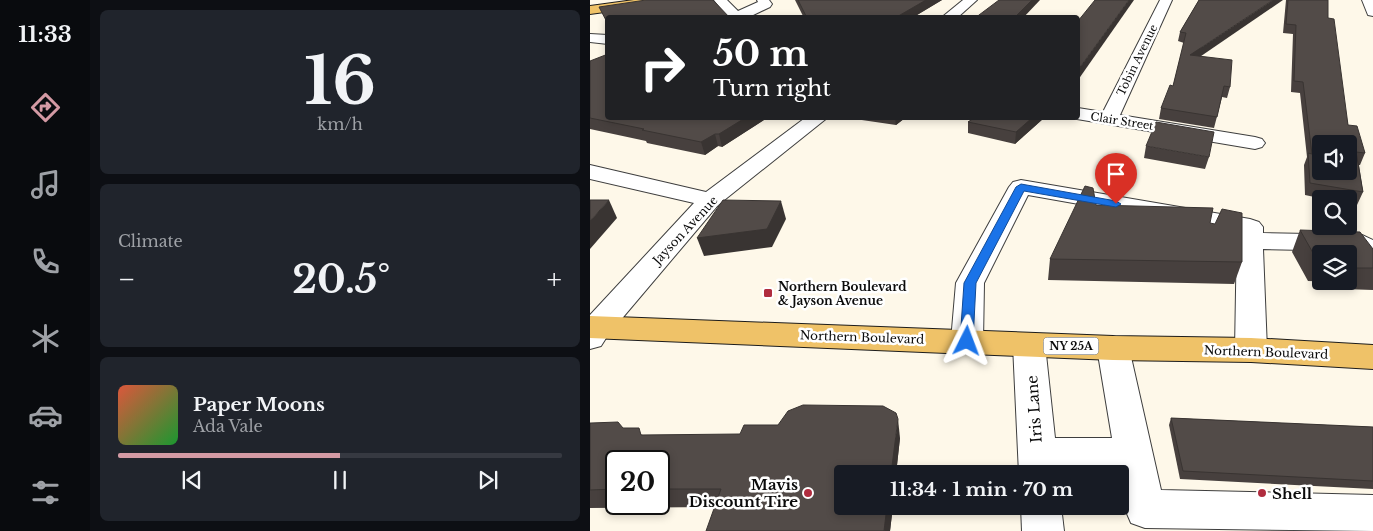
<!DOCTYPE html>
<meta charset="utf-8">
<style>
:root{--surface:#171b24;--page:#20242c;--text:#f1f3f6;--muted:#9ea1a6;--line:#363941;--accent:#d49aa4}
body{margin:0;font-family:"Libre Baskerville",serif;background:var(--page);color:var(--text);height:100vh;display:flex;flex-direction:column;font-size:19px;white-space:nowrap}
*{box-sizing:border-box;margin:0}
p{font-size:16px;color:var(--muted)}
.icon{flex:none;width:28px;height:28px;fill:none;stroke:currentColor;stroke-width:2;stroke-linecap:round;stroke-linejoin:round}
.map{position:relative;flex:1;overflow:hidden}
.sheet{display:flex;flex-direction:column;gap:10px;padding:10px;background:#0d0f14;width:500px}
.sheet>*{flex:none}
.guide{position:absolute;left:15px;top:15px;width:475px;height:105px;border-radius:5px;box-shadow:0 2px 8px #0003;background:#202124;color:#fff;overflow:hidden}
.buttons{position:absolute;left:722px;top:135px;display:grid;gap:10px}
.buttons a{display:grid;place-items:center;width:45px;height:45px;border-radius:5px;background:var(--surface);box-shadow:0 2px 8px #0003;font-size:25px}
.speed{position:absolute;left:15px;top:450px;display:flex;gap:10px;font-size:25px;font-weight:700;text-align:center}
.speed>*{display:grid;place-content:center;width:65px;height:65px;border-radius:50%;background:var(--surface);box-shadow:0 2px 8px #0003;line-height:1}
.speed .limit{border:2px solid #111;border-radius:8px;background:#fff;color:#111}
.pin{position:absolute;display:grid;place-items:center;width:42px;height:42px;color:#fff;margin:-51px -21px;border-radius:50% 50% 50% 0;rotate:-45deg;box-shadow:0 0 5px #0007}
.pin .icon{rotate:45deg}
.me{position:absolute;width:55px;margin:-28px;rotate:3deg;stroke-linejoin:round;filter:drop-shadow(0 0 4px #0008)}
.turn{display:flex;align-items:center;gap:18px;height:105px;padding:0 25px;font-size:22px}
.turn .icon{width:65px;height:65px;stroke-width:2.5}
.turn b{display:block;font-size:35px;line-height:42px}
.big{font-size:38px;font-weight:800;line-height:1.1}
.sheet .card{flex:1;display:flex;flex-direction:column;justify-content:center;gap:8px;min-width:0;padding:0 18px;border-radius:8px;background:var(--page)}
.sheet .dial{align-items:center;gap:0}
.dial b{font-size:65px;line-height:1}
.song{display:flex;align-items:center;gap:15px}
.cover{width:60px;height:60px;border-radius:8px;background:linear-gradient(135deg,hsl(10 70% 55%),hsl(130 70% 35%))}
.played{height:5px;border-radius:2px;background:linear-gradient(90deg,var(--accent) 50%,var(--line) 50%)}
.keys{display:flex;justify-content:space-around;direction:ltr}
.heat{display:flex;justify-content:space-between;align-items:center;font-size:28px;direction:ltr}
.trip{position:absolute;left:244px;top:465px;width:295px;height:50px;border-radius:5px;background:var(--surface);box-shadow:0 2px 8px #0003;font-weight:800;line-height:50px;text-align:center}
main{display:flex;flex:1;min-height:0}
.tabs{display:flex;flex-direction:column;width:90px;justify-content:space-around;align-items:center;background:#090b0e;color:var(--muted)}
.tabs .icon{width:35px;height:35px}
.tabs .active{color:var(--accent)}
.tabs b{font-size:22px;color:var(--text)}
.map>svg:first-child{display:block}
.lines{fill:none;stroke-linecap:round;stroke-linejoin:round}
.minor-casing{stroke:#3e3e3e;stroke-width:2}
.major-casing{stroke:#1c1c1c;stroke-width:2}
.minor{fill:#fff;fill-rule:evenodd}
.major{fill:#efc268;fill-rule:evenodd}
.wall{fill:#47403e;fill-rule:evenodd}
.shaded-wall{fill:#393432}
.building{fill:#524b48;stroke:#393432;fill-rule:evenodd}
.route{fill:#1a73e8;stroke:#114b97}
.poi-dot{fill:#b02d3f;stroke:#fff;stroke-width:2}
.labels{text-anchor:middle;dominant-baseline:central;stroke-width:5;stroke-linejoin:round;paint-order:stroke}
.far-street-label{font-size:11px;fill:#0b0b0b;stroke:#fff}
.shield{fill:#fff;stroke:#545454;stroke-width:1}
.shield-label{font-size:11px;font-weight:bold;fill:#0b0b0b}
.street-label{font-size:12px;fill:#0b0b0b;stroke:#fff}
.poi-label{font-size:12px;font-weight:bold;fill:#0b0b0b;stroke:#fff;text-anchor:start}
.near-street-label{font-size:15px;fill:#0b0b0b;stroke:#fff}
.near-poi-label{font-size:15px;font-weight:bold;fill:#0b0b0b;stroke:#fff;text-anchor:end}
</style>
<main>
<nav class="tabs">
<b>11:33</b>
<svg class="icon active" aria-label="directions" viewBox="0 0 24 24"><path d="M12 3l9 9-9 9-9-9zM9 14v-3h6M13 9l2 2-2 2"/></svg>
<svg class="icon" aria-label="music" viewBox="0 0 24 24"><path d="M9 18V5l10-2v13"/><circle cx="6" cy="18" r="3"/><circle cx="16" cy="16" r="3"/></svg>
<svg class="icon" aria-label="phone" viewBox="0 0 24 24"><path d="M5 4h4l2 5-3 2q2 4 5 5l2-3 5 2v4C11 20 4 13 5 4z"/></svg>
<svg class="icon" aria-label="climate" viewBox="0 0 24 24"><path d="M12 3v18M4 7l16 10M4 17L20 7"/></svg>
<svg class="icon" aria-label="car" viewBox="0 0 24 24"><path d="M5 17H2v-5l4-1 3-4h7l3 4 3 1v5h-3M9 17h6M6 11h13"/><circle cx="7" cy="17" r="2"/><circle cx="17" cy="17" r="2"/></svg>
<svg class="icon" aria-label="filters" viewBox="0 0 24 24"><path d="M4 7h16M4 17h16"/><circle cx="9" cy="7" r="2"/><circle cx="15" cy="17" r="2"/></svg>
</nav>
<section class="sheet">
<div class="card dial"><b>16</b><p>km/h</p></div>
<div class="card"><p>Climate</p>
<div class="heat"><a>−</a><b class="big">20.5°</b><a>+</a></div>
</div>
<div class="card">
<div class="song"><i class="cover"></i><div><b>Paper Moons</b><p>Ada Vale</p></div></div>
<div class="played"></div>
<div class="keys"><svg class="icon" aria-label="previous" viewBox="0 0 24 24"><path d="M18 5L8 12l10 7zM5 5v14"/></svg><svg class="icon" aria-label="pause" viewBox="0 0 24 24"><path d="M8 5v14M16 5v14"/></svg><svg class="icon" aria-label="next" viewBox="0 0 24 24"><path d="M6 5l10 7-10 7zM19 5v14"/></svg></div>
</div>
</section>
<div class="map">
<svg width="783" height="531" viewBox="0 0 783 531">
<rect width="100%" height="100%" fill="#fef8e9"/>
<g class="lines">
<defs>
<g id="minor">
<polygon points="124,0 137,0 148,11 168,2 167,0 179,0 182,4 180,7 157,18 138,18"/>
<polygon points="373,0 387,0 367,18 351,18"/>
<polygon points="570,0 582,0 530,115 665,137 672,139 675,143 672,147 665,149 481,118 488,118 488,108 513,112"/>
<polygon points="772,0 783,0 783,16 778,15"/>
<polygon points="0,34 18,35 18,44 0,42"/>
<polygon points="215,118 237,118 128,205 18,335 11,346 0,349 0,315 104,203 0,179 0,165 116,192"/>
<polygon points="431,180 660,219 669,222 673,227 673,233 772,235 783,240 783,266 773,264 764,251 673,249 677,350 672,358 661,362 650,358 645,350 647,232 438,195 394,283 393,341 388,349 377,352 366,349 361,341 366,283 419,187 423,182"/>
<polygon points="439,333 450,337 455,345 465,438 522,438 507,348 512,340 523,336 534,340 539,348 571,490 783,495 783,531 555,528 541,523 535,509 528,471 468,471 468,474 429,474 423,345 428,337"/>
<polygon points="431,506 471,506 474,531 432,531"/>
</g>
<g id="major">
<polygon points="44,0 79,0 73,4 0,14 0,6"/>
<polygon points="0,316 523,336 661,338 783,345 783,369 661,362 523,360 0,338"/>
</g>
</defs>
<use href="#minor" class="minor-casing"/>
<use href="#major" class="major-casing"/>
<use href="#minor" class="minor"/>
<use href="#major" class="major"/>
</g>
<g class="wall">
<polygon points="205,0 352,0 322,18 214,18"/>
<polygon points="609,0 611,56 640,87 637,98 632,97 624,128 569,119 571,108 583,86 594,43 588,41 590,32"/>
<polygon points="696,0 738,0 738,18 758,125 775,153 770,165 769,165 773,192 767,205 759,203 759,199 734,199 715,195 714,165 717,157 710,93 701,92 703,34 693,33"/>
<polygon points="0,61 177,118 132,147 128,146 115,155 57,143 56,141 0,129"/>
<polygon points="265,118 315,118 306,125 265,119"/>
<polygon points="384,118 454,118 425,144 378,133 378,122"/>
<polygon points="556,146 619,157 615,169 554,158"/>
<polygon points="506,205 620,223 652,262 644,284 458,280 460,259"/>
<path d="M 710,230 L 783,249 L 783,290 L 753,289 L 749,282 L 718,281 L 702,252 ZM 731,254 L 759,254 L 759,281 L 731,281 Z"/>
<polygon points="581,418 783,427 783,489 590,479 579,425"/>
<path d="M 0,423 L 53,435 L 310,438 L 306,474 L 252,474 L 252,506 L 303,506 L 300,531 L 124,507 L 0,508 ZM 26,461 L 69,461 L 69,504 L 26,504 Z"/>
</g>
<g class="shaded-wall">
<polygon points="336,0 352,0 322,18 305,18"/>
<polygon points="442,0 450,0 433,18 424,18"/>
<polygon points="539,0 544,0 488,80 488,70"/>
<polygon points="683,0 693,0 598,65 600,55"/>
<polygon points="155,118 177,118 132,147 129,134"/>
<polygon points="305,118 315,118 306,125"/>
<polygon points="442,118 454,118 425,144 426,132"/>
<polygon points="125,134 128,146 115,155 111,142"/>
<polygon points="19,200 27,218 0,249 0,221"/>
<polygon points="191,201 196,219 182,247 114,256 107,238"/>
<polygon points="308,419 310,438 306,474 301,474"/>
<polygon points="297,506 303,506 300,531 294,531"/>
</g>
<g class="building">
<polygon points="56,0 123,0 140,18 18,18 18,24 9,7"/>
<polygon points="208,0 336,0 305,18 217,18"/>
<polygon points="409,0 442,0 424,18 385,18"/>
<polygon points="505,0 539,0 488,70 488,21"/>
<polygon points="609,0 683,0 600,55 642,60 640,87 634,86 627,117 571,108 580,85 583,86 596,33 590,32"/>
<path d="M 698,0 L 738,0 L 738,18 L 744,19 L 758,125 L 767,126 L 775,153 L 766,152 L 773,192 L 720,183 L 718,153 L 722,154 L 713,82 L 704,81 L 706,25 L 696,24 ZM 731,144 L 759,144 L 759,171 L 731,171 Z"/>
<polygon points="18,54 18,118 155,118 129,134 125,134 111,142 52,130 54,129 0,118 0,61"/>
<polygon points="384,118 442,118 426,132 378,122"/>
<polygon points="566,122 624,132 619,157 556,146"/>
<polygon points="495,186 503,188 506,205 623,208 620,223 625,224 632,209 652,213 652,262 460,259"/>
<polygon points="0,200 19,200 0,221"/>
<polygon points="133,200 191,201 177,229 107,238"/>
<polygon points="710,230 770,232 783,249 783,268 764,268 759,261 759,254 731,254 731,260 727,260"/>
<polygon points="213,405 293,406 306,413 308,419 301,474 252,474 252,506 297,506 294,531 116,531 131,489 69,489 69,461 26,461 26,489 0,490 0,423 1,423 28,422 33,428 49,428 51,435 150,434 154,425 188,425 198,411"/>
<polygon points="581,418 783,427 783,481 593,471"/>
</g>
<polygon class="route" points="431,184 526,201 531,204 526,207 434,191 386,283 383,341 382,344 372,344 370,341 374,283 426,187"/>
<g class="poi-dot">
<rect x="173" y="288" width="10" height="10" rx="2.5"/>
<circle cx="218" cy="493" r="5"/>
<circle cx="672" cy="493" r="5"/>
</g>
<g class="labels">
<g class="far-street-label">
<text transform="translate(547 60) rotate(-64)">Tobin Avenue</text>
<text transform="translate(532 121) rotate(9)">Clair Street</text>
</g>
<rect class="shield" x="453.5" y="337.5" width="55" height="17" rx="4"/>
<g class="shield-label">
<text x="481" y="346">NY 25A</text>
</g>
<g class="street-label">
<text transform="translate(95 230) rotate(-47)">Jayson Avenue</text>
<text transform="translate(272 337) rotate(2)">Northern Boulevard</text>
<text transform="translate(676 352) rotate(2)">Northern Boulevard</text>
</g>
<g class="poi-label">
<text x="188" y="286">Northern Boulevard<tspan x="188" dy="14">&amp; Jayson Avenue</tspan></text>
</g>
<g class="near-street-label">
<text transform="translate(444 409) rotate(-94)">Iris Lane</text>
</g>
<g class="near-poi-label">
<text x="208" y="484">Mavis<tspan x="208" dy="17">Discount Tire</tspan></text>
<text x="682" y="493" text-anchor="start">Shell</text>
</g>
</g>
</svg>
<div class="buttons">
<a><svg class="icon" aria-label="sound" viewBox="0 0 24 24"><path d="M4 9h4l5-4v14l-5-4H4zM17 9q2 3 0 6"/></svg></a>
<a><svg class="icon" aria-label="search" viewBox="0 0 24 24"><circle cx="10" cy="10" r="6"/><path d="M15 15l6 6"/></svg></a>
<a><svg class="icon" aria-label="layers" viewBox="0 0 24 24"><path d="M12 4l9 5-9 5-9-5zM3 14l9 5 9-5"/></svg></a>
</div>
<div class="speed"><div class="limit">20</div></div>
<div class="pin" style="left:526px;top:204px;background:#d93025"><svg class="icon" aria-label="arrive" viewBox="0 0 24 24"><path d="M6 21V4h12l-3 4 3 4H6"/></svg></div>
<svg class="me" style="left:377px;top:341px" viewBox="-20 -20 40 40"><path d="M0-17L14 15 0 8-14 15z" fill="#1a73e8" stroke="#fff" stroke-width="4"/></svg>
<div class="trip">11:34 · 1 min · 70 m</div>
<div class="guide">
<div class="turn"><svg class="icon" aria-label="right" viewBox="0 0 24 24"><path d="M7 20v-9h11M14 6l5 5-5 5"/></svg><div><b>50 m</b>Turn right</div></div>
</div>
</div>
</main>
